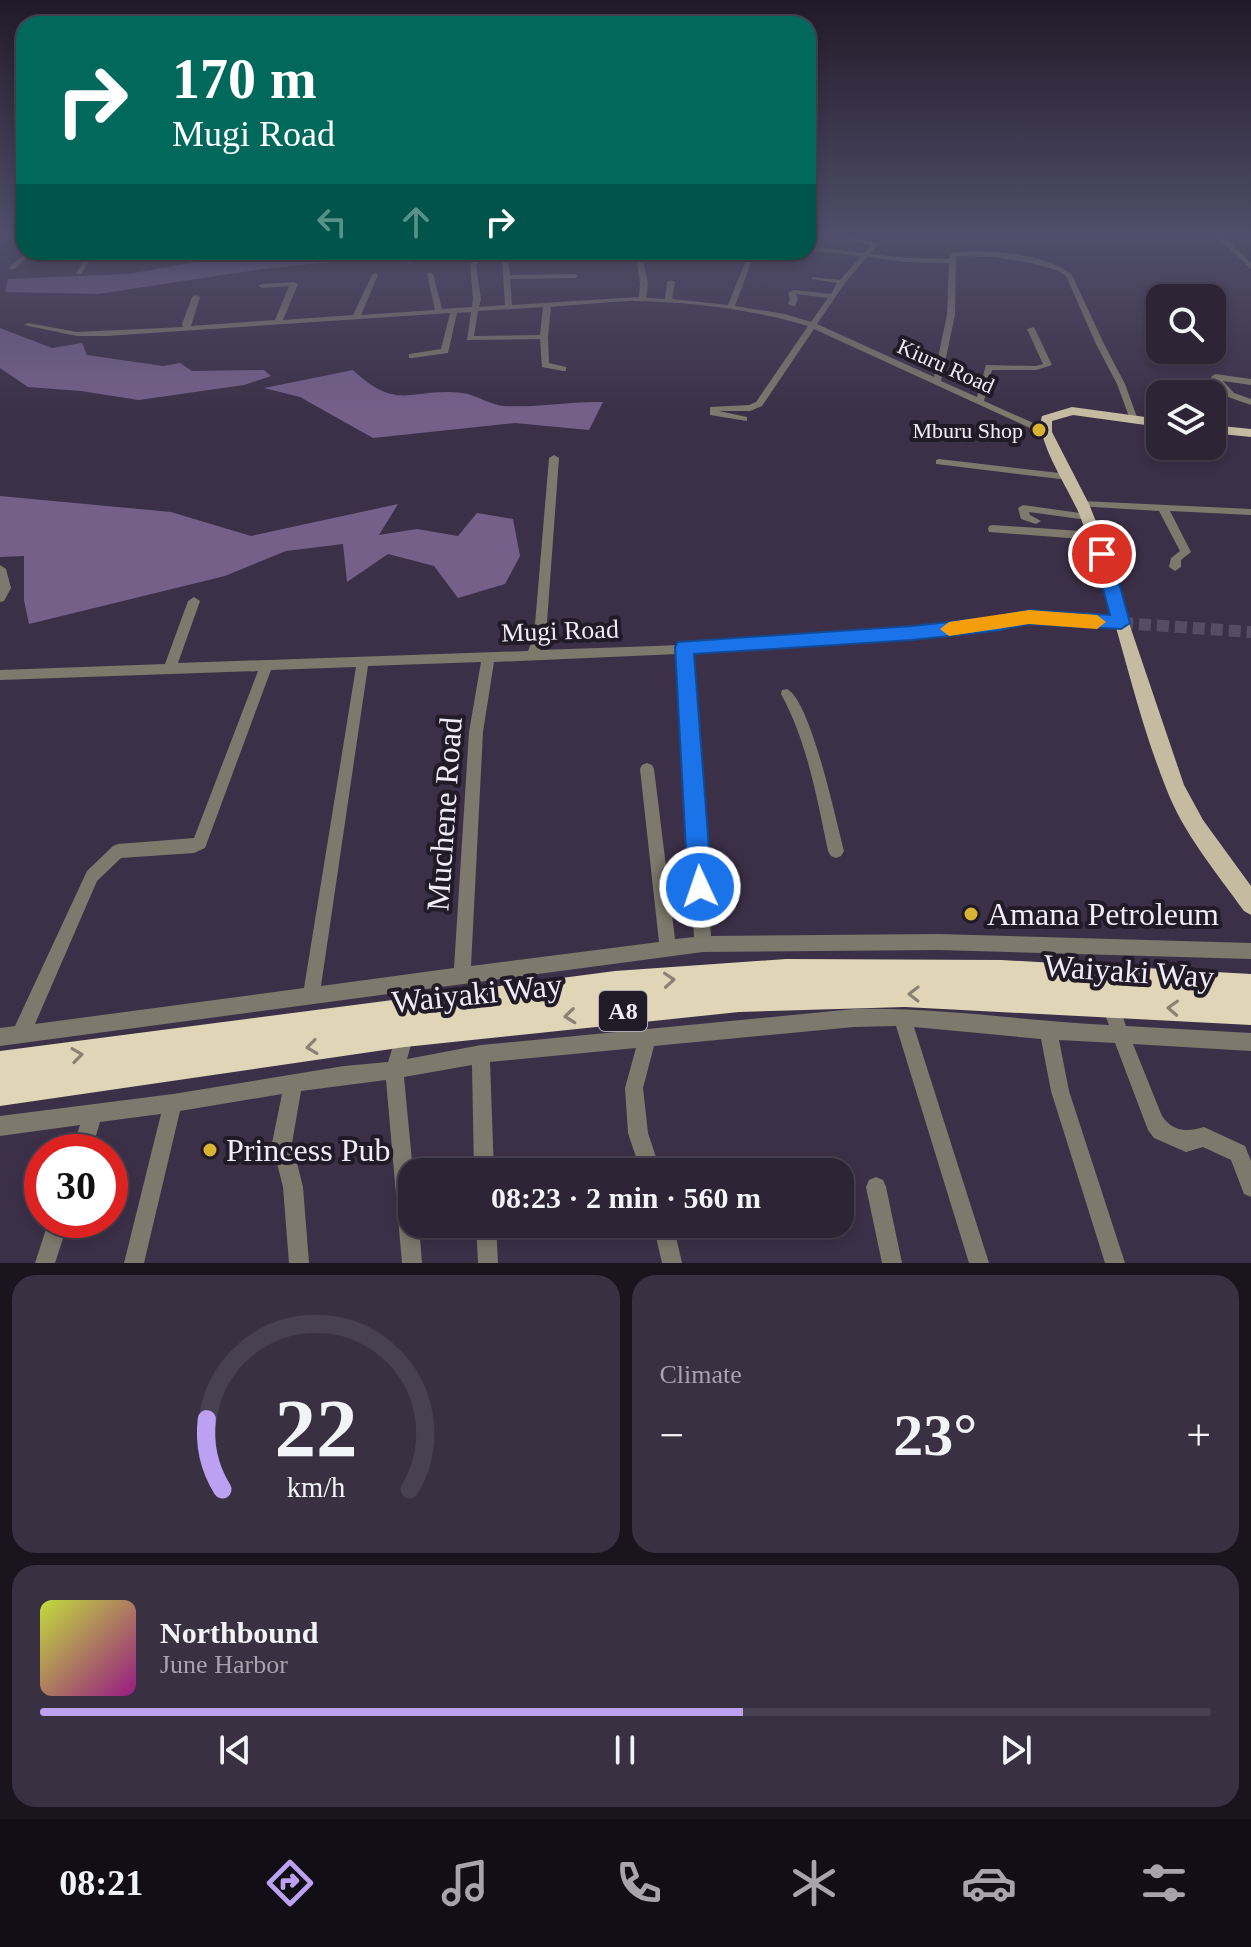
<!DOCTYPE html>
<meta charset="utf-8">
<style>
:root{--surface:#2d2436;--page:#393042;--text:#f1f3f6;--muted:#a7a4ad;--line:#484151;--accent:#bca0f2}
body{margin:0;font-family:Georgia,serif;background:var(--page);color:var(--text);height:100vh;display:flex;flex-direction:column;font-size:30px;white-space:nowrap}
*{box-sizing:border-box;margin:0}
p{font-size:26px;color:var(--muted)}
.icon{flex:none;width:44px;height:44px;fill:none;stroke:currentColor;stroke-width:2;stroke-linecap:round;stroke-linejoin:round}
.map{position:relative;height:1263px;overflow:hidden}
.side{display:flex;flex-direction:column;gap:12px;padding:12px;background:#19141e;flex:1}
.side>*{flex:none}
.top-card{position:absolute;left:16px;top:16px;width:800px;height:244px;border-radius:24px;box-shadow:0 4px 12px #0003,0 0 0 2px var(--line);background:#00695c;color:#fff;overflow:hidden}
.buttons{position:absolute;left:1146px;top:284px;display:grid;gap:16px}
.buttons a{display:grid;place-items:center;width:80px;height:80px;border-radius:16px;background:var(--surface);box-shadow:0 4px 12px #0003,0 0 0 2px var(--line);font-size:40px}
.speed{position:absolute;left:24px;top:1134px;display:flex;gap:16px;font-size:40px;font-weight:700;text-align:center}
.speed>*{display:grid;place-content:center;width:104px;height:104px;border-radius:50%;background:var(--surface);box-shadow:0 4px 12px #0003,0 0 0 2px var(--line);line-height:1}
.speed .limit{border:12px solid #d22;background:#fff;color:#111}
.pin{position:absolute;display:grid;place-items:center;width:68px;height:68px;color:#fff;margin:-34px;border:4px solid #fff;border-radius:50%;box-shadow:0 2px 8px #0007}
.me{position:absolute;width:88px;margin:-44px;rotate:357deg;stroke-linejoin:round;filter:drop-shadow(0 0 6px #0008)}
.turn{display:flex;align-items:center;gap:28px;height:168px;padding:0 24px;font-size:36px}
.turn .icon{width:104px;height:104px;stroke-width:2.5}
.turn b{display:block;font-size:56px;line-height:68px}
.lanes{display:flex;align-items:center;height:76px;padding:0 24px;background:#0003;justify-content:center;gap:40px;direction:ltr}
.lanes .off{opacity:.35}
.big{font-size:60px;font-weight:600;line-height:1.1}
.side .card{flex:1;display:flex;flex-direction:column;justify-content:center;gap:12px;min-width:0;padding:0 28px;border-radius:24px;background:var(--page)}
.side .dial{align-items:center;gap:0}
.dial svg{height:208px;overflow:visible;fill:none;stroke:var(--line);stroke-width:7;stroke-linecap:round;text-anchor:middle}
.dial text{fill:var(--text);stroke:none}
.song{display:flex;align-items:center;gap:24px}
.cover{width:96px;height:96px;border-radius:12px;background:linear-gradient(135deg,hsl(70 70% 55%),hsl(310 70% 35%))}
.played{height:8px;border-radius:4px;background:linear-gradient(90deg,var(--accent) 60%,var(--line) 60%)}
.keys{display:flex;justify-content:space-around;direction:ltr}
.heat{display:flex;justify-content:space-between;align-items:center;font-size:44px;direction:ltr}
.side .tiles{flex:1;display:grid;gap:12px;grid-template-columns:1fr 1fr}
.card:last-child{grid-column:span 2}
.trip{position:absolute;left:398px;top:1158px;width:456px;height:80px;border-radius:24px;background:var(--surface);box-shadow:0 4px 12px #0003,0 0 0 2px var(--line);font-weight:600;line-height:80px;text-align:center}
.tabs{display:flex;height:128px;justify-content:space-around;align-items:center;background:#120e16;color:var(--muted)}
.tabs .icon{width:56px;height:56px}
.tabs .current{color:var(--accent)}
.tabs b{font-size:36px;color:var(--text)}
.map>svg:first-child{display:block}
.forest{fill:#75608a}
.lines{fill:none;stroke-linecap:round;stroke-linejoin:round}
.minor-tunnel{stroke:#574c63;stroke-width:12;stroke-dasharray:12 6;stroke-linecap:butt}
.minor{fill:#7d796c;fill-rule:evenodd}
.major{fill:#c4bba1;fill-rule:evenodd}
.highway{fill:#e0d5b6;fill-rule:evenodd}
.oneway{stroke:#8a8175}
.route{fill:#1a73e8;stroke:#114b97;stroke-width:2}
.slow{fill:#f59e0b}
.poi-dot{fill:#dab333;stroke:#201b26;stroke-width:3}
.labels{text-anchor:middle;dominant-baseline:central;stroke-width:8;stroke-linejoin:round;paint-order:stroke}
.far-street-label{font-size:22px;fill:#f1eaf9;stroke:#201b26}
.far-poi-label{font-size:22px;fill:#f1eaf9;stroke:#201b26;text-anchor:end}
.shield{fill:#201b26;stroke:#b2acba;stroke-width:2}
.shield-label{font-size:24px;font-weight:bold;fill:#f1eaf9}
.street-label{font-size:26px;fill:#f1eaf9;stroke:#201b26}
.near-street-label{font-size:32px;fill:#f1eaf9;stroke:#201b26}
.near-poi-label{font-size:32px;fill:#f1eaf9;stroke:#201b26;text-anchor:start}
</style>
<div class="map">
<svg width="1251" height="1263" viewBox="0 0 1251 1263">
<rect width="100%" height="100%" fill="#3c3048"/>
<g class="forest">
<polygon points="255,252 431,252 411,263 359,259 263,269 98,294 5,292 8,279 128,274"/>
<polygon points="0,328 52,348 82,343 87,355 163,366 180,363 192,371 264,370 271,376 244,385 139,400 81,391 28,387 0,368"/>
<path d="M 353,370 C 398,413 412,387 462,393 C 477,395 490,405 504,406 C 536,408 570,401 603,402 L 589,430 L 515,423 L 373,438 L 300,397 L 264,388 Z"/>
<polygon points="0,496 171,512 251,536 398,504 379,535 417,529 458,536 477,513 513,519 520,556 505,584 458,598 434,566 388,554 347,582 343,544 286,551 225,576 29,624 24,600 24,556 0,557"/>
</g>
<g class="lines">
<polyline class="minor-tunnel" points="1121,623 1251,632"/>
<g class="minor">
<path d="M 827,235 L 839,235 L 877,243 L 878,244 L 870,254 L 907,258 L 949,259 L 951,253 C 981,248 1049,254 1072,275 L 1104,344 L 1125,384 L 1138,420 L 1134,423 L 1131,422 L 1117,384 L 1096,344 L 1066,276 L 1059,271 L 1032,263 L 995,257 L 956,256 L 955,315 L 941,381 L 977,397 L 986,365 L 1036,366 L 1043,364 L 1027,329 L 1034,327 L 1052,365 L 1036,370 L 992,370 L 984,401 L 1049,430 L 1049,434 L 1043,434 L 814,329 L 762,406 L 750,411 L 719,411 L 747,417 L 747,421 L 710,415 L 710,407 L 749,405 L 756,402 L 808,326 C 758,310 684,301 631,301 C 604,302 577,305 551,307 L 548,337 L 549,363 L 566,367 L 566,371 L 563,371 L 542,367 L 540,339 L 467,340 L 471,312 L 457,313 L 448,353 L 412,358 L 409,358 L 409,354 L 441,349 L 450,313 L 106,336 L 77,336 L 24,325 L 28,323 L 77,332 L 183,327 L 182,324 L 192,297 L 196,295 L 200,297 L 191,326 L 275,320 L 289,286 L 262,288 L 258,286 L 262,284 L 294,282 L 298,284 L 283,320 L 353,315 L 372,275 L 375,273 L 378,275 L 361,315 L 435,310 L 427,274 L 430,272 L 433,274 L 442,309 L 472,307 L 473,299 L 470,264 L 479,258 L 482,260 L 476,265 L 481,299 L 479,307 L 505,305 L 502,257 L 507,252 L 514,252 L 508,258 L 510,275 L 575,274 L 578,276 L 575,278 L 510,279 L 512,305 L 639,297 L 640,283 L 635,252 L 641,252 L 648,283 L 646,298 L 665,299 L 667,282 L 671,280 L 675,282 L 672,299 L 728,305 L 749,252 L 755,252 L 735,306 L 785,314 L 811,322 L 828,298 L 796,294 L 798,299 L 795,306 L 792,306 L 788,304 L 790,299 L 788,293 L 794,290 L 831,294 L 837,283 L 812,279 L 812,277 L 840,280 L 861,256 L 808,250 L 808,246 L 864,253 L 871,245 ZM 867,257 L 907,262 L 949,263 L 947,315 L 934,377 L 817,324 L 845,283 ZM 543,307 L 540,335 L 474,336 L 478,311 Z"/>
<polygon points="1215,235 1222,235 1251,263 1251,269"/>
<polygon points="26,252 33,252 14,269 10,269 10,267"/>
<polygon points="48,252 54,252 49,257 46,255"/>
<polygon points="90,252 96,252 81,274 77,274 76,273"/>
<polygon points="151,252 157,252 153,261 150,263 147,261"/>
<polygon points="1215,374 1251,379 1251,385 1223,381 1234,393 1251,399 1251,405 1228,397 1211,377"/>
<path d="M 554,455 L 559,458 L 546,636 L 540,650 L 655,646 L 679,645 L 684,642 L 688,644 L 912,628 L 995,619 L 1029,613 L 1121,618 L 1127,623 L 1121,628 L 1029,621 L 995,629 L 912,638 L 691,653 L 711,936 L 938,934 L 1251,943 L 1251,959 L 938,950 L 703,952 L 0,1046 L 0,1028 L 15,1026 L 87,871 L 113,846 L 118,844 L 194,838 L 258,671 L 0,680 L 0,670 L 165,664 L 188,601 L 194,597 L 200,601 L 178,663 L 528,651 L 534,636 L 549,458 ZM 678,654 L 694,937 L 675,939 L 654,769 L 652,765 L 647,763 L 642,765 L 640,769 L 659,942 L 471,966 L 483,732 L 494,662 ZM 481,662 L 469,732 L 454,968 L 321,986 L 368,666 ZM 356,667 L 304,988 L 35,1024 L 97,881 L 121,858 L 194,853 L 205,848 L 271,670 Z"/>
<polygon points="939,459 1068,474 1073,477 1068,480 936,464 936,460"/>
<polygon points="1082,501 1251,509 1251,515 1170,511 1191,552 1181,560 1181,567 1175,571 1169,567 1171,558 1180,551 1159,511 1078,506 1077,504"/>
<polygon points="1023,505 1087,514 1092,517 1087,520 1029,512 1030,515 1041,521 1036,524 1021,519 1018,508"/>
<polygon points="993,525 1095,532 1100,536 1095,540 989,532 988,529 989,526"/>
<polygon points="0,565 6,569 11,588 4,601 0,602"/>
<path d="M 787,689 C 811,701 836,821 844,851 L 841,856 L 836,858 L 831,856 L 828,851 C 817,798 807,741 781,694 L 782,690 Z"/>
<path d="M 1110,995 L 1116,998 L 1126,1026 L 1251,1033 L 1251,1051 L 1133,1044 L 1162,1116 C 1173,1132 1187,1132 1204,1127 L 1245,1146 L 1251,1161 L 1251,1197 L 1244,1194 L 1231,1160 L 1203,1147 L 1186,1152 L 1154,1138 L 1148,1130 L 1115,1043 L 1059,1040 L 1069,1091 L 1125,1263 L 1105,1263 L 1051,1091 L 1041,1039 L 914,1027 L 989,1263 L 969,1263 L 896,1026 L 854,1027 L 654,1046 L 643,1088 L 648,1133 L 661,1172 L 641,1172 L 628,1133 L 625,1088 L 636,1048 L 490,1062 L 494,1172 L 474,1172 L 472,1065 L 404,1077 L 413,1172 L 412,1224 L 419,1224 L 422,1263 L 402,1263 L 386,1080 L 301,1091 L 292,1143 L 303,1187 L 309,1263 L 289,1263 L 283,1187 L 272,1143 L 282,1094 L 180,1111 L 144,1263 L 124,1263 L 161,1114 L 100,1122 L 91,1152 L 71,1152 L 80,1125 L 0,1136 L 0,1116 L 173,1094 L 344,1066 L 388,1062 L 399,1028 L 405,1025 L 411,1028 L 414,1034 L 407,1059 L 481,1045 L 854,1009 C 939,1007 1024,1021 1109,1025 L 1101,1004 L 1104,998 Z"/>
<polygon points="876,1177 883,1180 886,1187 902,1263 882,1263 866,1187 869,1180"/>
<polygon points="49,1220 69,1220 55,1263 35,1263"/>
<polygon points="476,1224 496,1224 498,1263 478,1263"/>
<polygon points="653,1224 673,1224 682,1263 662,1263"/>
</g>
<g class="major">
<path d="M 1072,407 L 1160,419 L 1160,427 L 1073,415 L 1052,421 L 1052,432 L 1089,504 L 1109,554 L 1129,623 L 1184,785 L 1203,820 L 1251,886 L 1251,915 L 1244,911 C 1216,872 1183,833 1166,788 C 1131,700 1115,605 1080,516 C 1071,492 1034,439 1042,416 Z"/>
<polygon points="1212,425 1251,429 1251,437 1212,433"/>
</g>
<polygon class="highway" points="786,959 1001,960 1251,974 1251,1025 905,1007 739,1012 405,1047 0,1106 0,1051 615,971"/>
</g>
<defs><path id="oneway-chevron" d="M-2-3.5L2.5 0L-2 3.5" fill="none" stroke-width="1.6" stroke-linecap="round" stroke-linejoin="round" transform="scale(2)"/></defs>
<g class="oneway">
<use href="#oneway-chevron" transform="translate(669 980) rotate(-4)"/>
<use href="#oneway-chevron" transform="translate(914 994) rotate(-179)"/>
<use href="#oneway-chevron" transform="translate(1173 1008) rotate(-177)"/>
<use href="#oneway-chevron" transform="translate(570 1016) rotate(174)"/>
<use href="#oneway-chevron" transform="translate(312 1047) rotate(172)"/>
<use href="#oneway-chevron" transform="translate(77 1055) rotate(-8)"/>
</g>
<linearGradient id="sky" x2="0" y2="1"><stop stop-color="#211a28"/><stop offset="0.57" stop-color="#504e6a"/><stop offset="1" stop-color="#504e6a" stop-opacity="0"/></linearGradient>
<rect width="1251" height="412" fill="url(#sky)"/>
<polygon class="route" points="1102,549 1111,554 1130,623 1121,629 1029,624 995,631 912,640 694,654 712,887 709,895 700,899 692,895 688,887 675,647 678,642 912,626 995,617 1029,610 1110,615 1094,554"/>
<polygon class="slow" points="1029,610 1097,615 1106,622 1097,629 1029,624 949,636 940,629 949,622"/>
<g class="poi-dot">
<circle cx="1039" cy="430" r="8"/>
<circle cx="971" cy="914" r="8"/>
<circle cx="210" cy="1150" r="8"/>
</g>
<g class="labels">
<g class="far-street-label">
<text transform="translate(946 366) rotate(24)">Kiuru Road</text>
</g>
<g class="far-poi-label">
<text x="1023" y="430">Mburu Shop</text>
</g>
<rect class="shield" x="599" y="991" width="48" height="40" rx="6"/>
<g class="shield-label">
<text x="623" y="1011">A8</text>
</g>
<g class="street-label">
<text transform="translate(560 631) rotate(-2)">Mugi Road</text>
</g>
<g class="near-street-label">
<text transform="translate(444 814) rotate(-86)">Muchene Road</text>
<text transform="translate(1129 971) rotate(4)">Waiyaki Way</text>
<text transform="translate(477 993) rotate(-6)">Waiyaki Way</text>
</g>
<g class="near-poi-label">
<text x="987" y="914">Amana Petroleum</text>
<text x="226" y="1150">Princess Pub</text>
</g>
</g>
</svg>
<div class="buttons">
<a><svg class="icon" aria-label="search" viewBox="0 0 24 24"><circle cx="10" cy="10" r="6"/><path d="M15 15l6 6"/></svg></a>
<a><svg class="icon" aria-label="layers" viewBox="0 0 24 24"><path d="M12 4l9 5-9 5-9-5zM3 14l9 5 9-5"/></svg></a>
</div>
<div class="speed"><div class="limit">30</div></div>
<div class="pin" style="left:1102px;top:554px;background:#d93025"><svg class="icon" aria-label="arrive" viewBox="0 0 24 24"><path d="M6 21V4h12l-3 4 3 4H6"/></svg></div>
<svg class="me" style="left:700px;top:887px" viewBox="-20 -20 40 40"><circle r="17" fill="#1a73e8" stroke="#fff" stroke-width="3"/><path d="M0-11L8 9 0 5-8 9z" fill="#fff"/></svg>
<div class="trip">08:23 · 2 min · 560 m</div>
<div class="top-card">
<div class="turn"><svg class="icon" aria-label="right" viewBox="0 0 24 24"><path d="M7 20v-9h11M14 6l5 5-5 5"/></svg><div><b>170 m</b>Mugi Road</div></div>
<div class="lanes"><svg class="icon off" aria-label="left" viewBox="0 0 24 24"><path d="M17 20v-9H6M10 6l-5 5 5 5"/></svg><svg class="icon off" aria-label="ahead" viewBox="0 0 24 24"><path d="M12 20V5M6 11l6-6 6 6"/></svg><svg class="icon" aria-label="right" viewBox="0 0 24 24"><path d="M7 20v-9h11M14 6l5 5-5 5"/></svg></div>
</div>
</div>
<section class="side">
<div class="tiles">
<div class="card dial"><svg viewBox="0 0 100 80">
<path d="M14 69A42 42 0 1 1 86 69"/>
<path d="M14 69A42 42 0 0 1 8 42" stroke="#bca0f2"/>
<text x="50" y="56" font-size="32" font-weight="700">22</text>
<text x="50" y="72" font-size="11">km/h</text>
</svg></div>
<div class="card"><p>Climate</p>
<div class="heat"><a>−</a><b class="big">23°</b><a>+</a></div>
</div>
<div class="card">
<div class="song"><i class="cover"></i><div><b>Northbound</b><p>June Harbor</p></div></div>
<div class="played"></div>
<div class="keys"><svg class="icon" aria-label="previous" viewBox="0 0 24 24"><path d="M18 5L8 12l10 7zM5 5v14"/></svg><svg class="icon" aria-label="pause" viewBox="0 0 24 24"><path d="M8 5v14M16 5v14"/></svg><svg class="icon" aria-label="next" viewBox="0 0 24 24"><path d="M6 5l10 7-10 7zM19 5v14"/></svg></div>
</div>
</div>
</section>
<nav class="tabs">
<b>08:21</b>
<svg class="icon current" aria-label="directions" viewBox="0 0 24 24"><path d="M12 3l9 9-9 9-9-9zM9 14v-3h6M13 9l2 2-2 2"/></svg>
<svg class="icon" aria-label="music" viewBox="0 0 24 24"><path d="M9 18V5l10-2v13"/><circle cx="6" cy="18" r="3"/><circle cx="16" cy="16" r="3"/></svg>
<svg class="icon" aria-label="phone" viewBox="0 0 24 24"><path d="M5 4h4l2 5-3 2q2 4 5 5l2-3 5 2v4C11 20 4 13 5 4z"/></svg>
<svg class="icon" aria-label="climate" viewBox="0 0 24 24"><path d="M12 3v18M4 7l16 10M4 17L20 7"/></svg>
<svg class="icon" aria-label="car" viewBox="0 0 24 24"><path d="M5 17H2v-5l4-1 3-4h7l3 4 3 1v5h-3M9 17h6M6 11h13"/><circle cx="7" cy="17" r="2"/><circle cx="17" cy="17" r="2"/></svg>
<svg class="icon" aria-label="filters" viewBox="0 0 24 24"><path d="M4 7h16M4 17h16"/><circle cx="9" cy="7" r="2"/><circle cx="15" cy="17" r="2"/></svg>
</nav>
